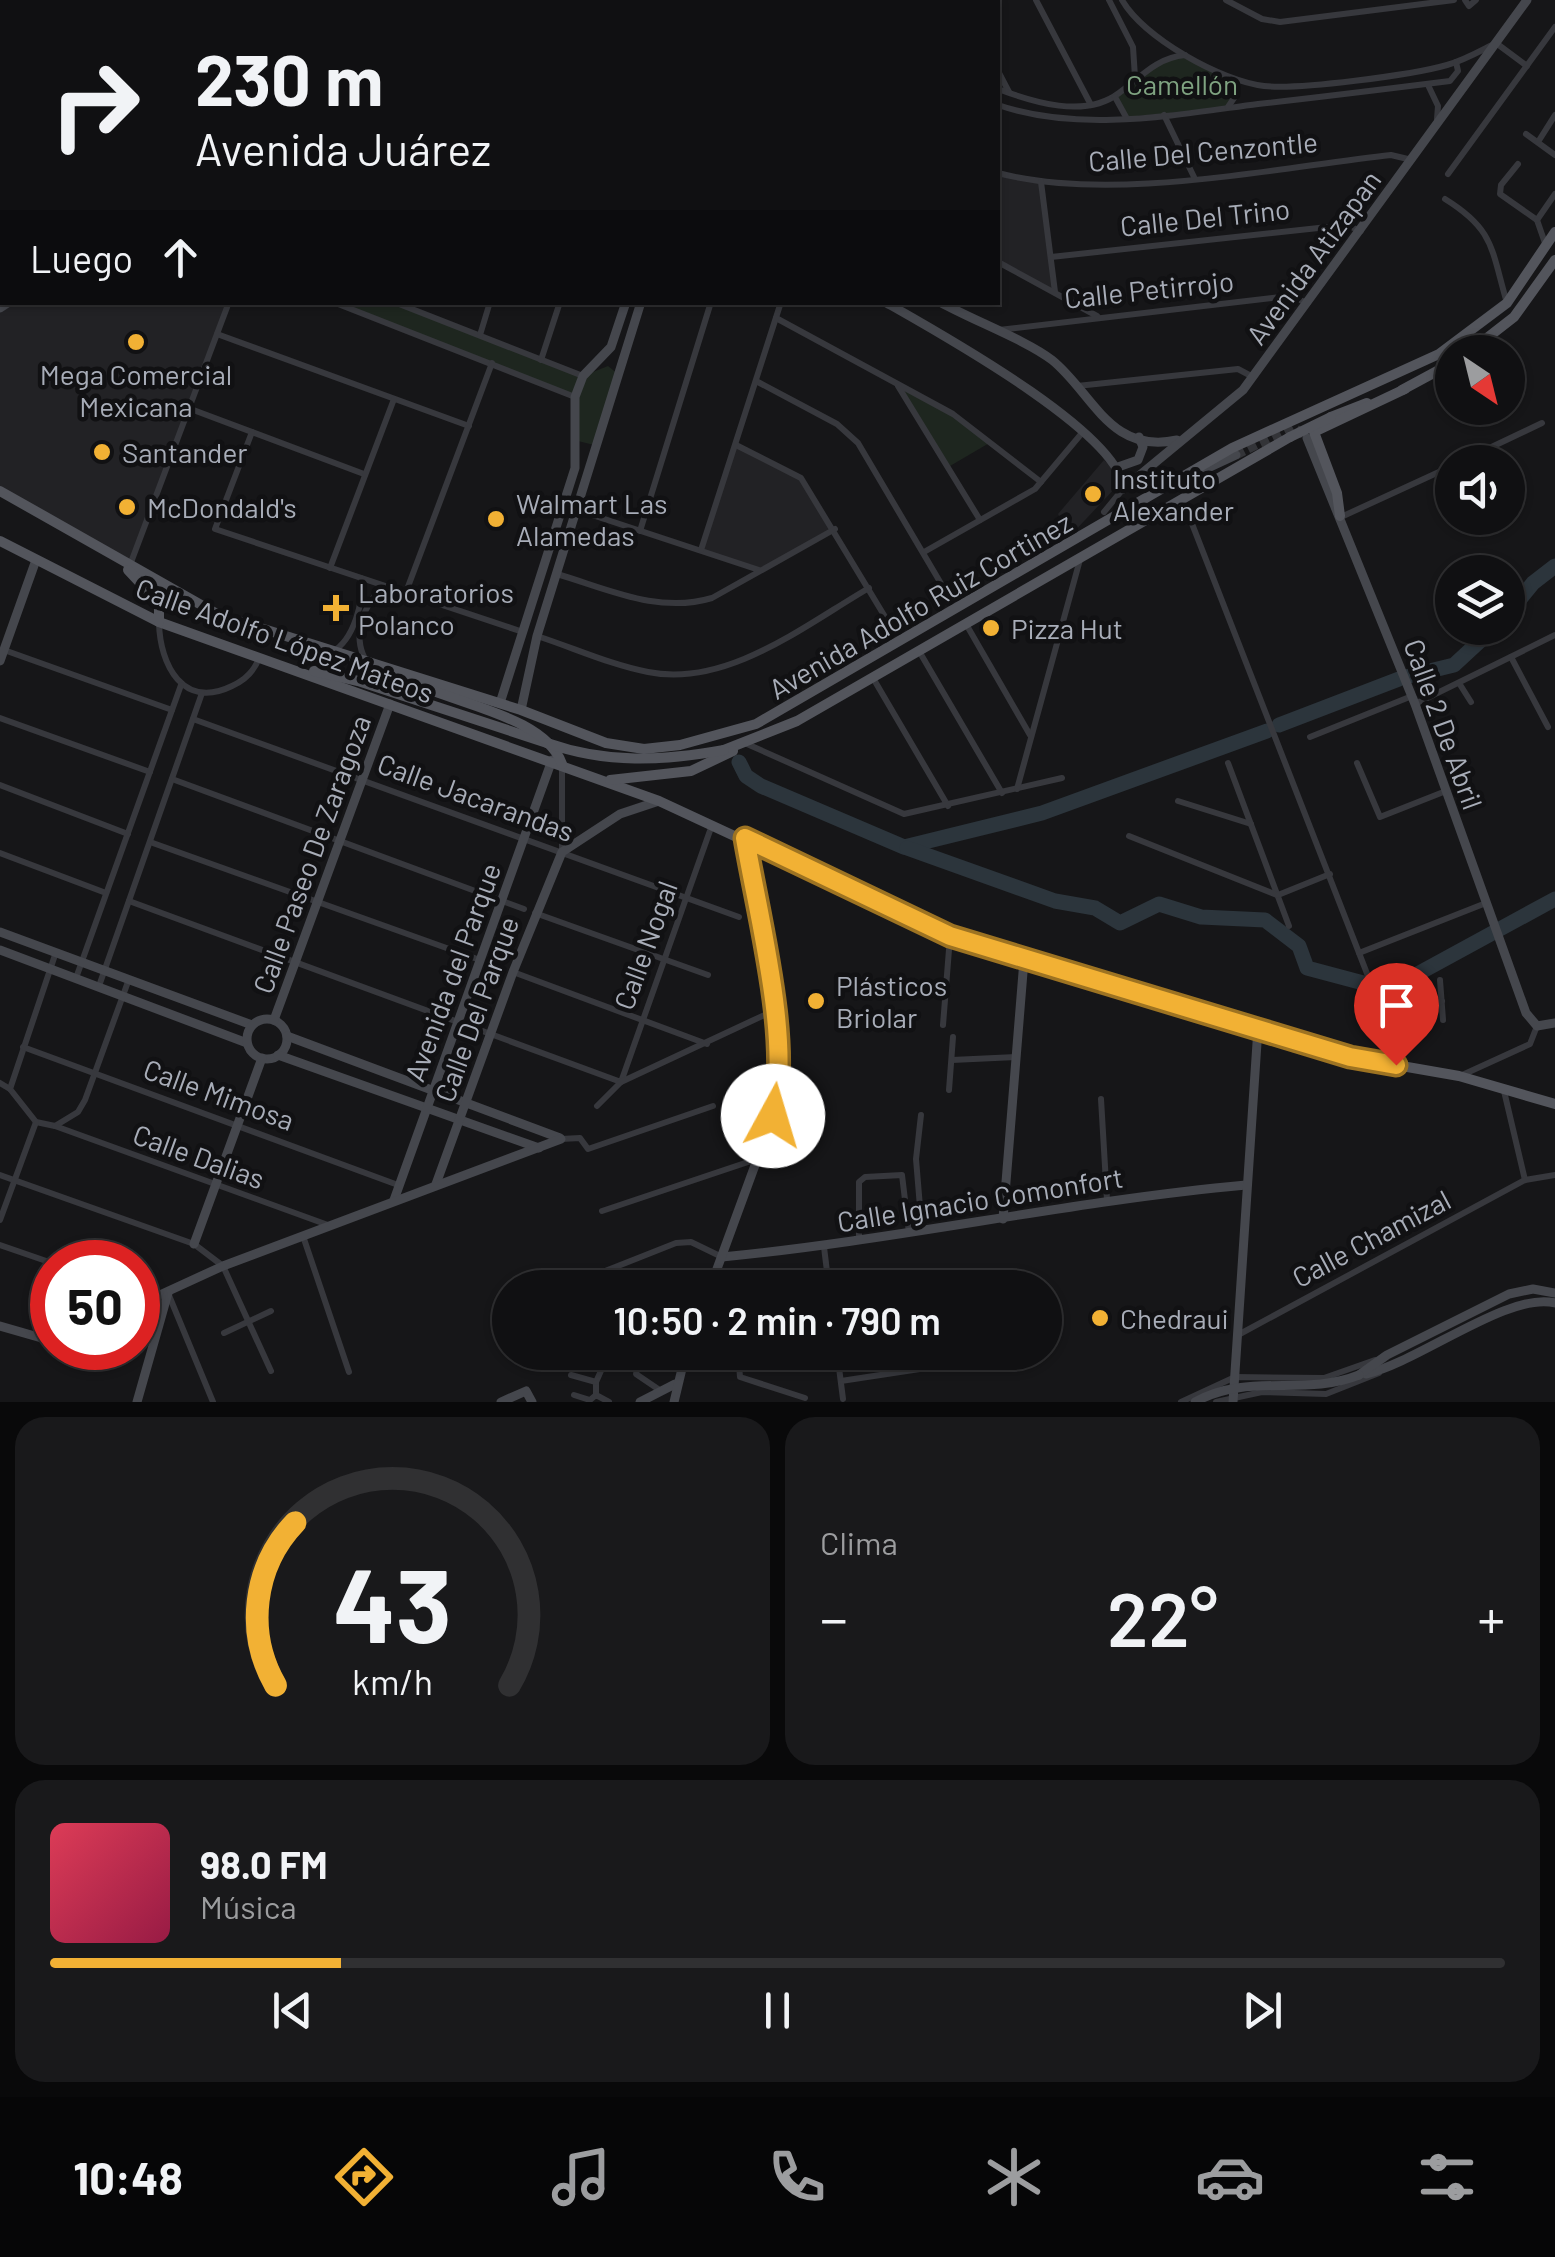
<!DOCTYPE html>
<html lang="es">
<meta charset="utf-8">
<style>
:root{--surface:#101012;--page:#19191b;--text:#f1f3f6;--muted:#9c9d9f;--line:#303032;--accent:#f2b134}
body{margin:0;font-family:Barlow,sans-serif;background:var(--page);color:var(--text);height:100vh;display:flex;flex-direction:column;font-size:38px;white-space:nowrap}
*{box-sizing:border-box;margin:0}
p{font-size:32px;color:var(--muted)}
.icon{flex:none;width:55px;height:55px;fill:none;stroke:currentColor;stroke-width:2;stroke-linecap:round;stroke-linejoin:round}
.map{position:relative;height:1402px;overflow:hidden}
.sheet{display:flex;flex-direction:column;gap:15px;padding:15px;background:#09090a;flex:1}
.sheet>*{flex:none}
.banner{position:absolute;left:0px;top:0px;width:1000px;height:305px;box-shadow:0 2px 8px #0004,0 0 0 2px var(--line);background:#101012;color:var(--text);overflow:hidden}
.needle{width:65px;rotate:145deg}
.buttons{position:absolute;left:1435px;top:335px;display:grid;gap:20px}
.buttons a{display:grid;place-items:center;width:90px;height:90px;border-radius:50%;background:var(--surface);box-shadow:0 2px 8px #0004,0 0 0 2px var(--line);font-size:50px}
.speed{position:absolute;left:30px;top:1240px;display:flex;gap:20px;font-size:50px;font-weight:700;text-align:center}
.speed>*{display:grid;place-content:center;width:130px;height:130px;border-radius:50%;background:var(--surface);box-shadow:0 2px 8px #0004,0 0 0 2px var(--line);line-height:1}
.speed .limit{border:15px solid #d22;background:#fff;color:#111}
.pin{position:absolute;display:grid;place-items:center;width:85px;height:85px;color:#fff;margin:-102px -42px;border-radius:50% 50% 50% 0;rotate:-45deg;box-shadow:0 0 10px #0007}
.pin .icon{rotate:45deg}
.me{position:absolute;width:110px;margin:-55px;rotate:6deg;stroke-linejoin:round;filter:drop-shadow(0 0 8px #0008)}
.turn{display:flex;align-items:center;gap:35px;height:210px;padding:0 30px;font-size:45px}
.turn .icon{width:130px;height:130px;stroke-width:2.5}
.turn b{display:block;font-size:70px;line-height:85px}
.then{display:flex;align-items:center;height:95px;padding:0 30px;background:#0003;gap:20px;font-size:38px}
.big{font-size:75px;font-weight:600;line-height:1.1}
.sheet .tile{flex:1;display:flex;flex-direction:column;justify-content:center;gap:15px;min-width:0;padding:0 35px;border-radius:30px;background:var(--page)}
.sheet .dial{align-items:center;gap:0}
.dial svg{height:260px;overflow:visible;fill:none;stroke:var(--line);stroke-width:7;stroke-linecap:round;text-anchor:middle}
.dial text{fill:var(--text);stroke:none}
.song{display:flex;align-items:center;gap:30px}
.cover{width:120px;height:120px;border-radius:15px;background:linear-gradient(135deg,hsl(350 70% 55%),hsl(340 70% 35%))}
.played{height:10px;border-radius:5px;background:linear-gradient(90deg,var(--accent) 20%,var(--line) 20%)}
.keys{display:flex;justify-content:space-around;direction:ltr}
.heat{display:flex;justify-content:space-between;align-items:center;font-size:55px;direction:ltr}
.sheet .tiles{flex:1;display:grid;gap:15px;grid-template-columns:1fr 1fr}
.tile:last-child{grid-column:span 2}
.trip{position:absolute;left:492px;top:1270px;width:570px;height:100px;border-radius:50px;background:var(--surface);box-shadow:0 2px 8px #0004,0 0 0 2px var(--line);font-weight:600;line-height:100px;text-align:center}
.tabs{display:flex;height:160px;justify-content:space-around;align-items:center;background:#060607;color:var(--muted)}
.tabs .icon{width:70px;height:70px}
.tabs .on{color:var(--accent)}
.tabs b{font-size:45px;color:var(--text)}
.map>svg:first-child{display:block}
.built{fill:#222225}
.green{fill:#1e261f}
.lines{fill:none;stroke-linecap:round;stroke-linejoin:round}
.river{stroke:#2c353c;stroke-width:15}
.secondary-tunnel{stroke:#333438;stroke-width:9;stroke-dasharray:9 4.5;stroke-linecap:butt}
.street{stroke:#37383d;stroke-width:6}
.secondary{stroke:#45474d;stroke-width:9}
.primary{stroke:#53555c;stroke-width:10}
.secondary-bridge{stroke:#45474d;stroke-width:9}
.primary-bridge{stroke:#53555c;stroke-width:10}
.route-casing{stroke:#9d7322;stroke-width:25}
.route{stroke:#f2b134;stroke-width:18}
.poi-dot{fill:#f2b134;stroke:#111113;stroke-width:4}
.labels{text-anchor:middle;dominant-baseline:central;stroke-width:9;stroke-linejoin:round;paint-order:stroke}
.park-label{font-size:28px;fill:#7fa381;stroke:#111113}
.street-label{font-size:28px;fill:#a8adb8;stroke:#111113}
.poi-label{font-size:28px;fill:#a8adb8;stroke:#111113;text-anchor:start}
</style>
<div class="map">
<svg width="1555" height="1402" viewBox="0 0 1555 1402">
<rect width="100%" height="100%" fill="#161618"/>
<g class="built">
<polygon points="998,173 1041,182 1056,293 998,262"/>
<polygon points="9,302 228,303 130,566 0,491 0,308"/>
<polygon points="736,445 801,478 835,529 760,570 701,550"/>
<polygon points="1104,460 1115,470 1117,486 1070,536 1058,514"/>
</g>
<g class="green">
<polygon points="1186,54 1234,79 1237,87 1227,108 1126,117 1115,97 1149,68"/>
<polygon points="333,303 393,303 583,376 608,366 618,374 594,445 578,441 575,397"/>
<polygon points="898,385 935,403 991,442 950,466"/>
</g>
<g class="lines">
<g class="river">
<polyline points="1508,614 1533,583 1555,566"/>
<polyline points="1409,676 1454,665 1494,628"/>
<polyline points="1279,725 1399,679"/>
<polyline points="739,762 746,776 761,786 904,847 1042,813 1267,731"/>
<polyline points="907,848 1055,901 1095,908 1120,923 1159,904 1201,917 1265,920 1299,946 1307,968 1367,984"/>
<polyline points="1377,987 1388,990 1555,899"/>
</g>
<polyline class="secondary-tunnel" points="1236,455 1293,427 1306,436"/>
<g class="street">
<polyline points="509,0 515,2"/>
<polyline points="545,0 547,2"/>
<polyline points="648,0 652,2"/>
<polyline points="790,0 794,2"/>
<polyline points="819,0 824,2"/>
<polyline points="960,0 962,2"/>
<polyline points="1036,0 1091,105"/>
<polyline points="1109,0 1133,47 1135,77"/>
<path d="M 1122,0 C 1144,38 1221,81 1264,86 C 1298,90 1412,75 1447,65 C 1465,60 1480,51 1496,43 L 1527,66"/>
<polyline points="1226,0 1262,19 1280,22 1454,0"/>
<polyline points="1465,0 1469,6 1476,0"/>
<polyline points="39,2 39,0"/>
<polyline points="146,2 151,0"/>
<polyline points="323,2 330,0"/>
<polyline points="385,2 385,0"/>
<polyline points="724,2 725,0"/>
<polyline points="739,2 740,0"/>
<polyline points="998,71 1009,92"/>
<polyline points="1428,85 1438,106 1437,119"/>
<path d="M 998,89 C 1033,102 1085,119 1119,93 C 1141,77 1156,58 1185,55"/>
<polyline points="1115,97 1126,117"/>
<path d="M 998,105 C 1080,133 1174,115 1258,104 C 1322,97 1386,89 1450,81 L 1458,71 L 1456,62"/>
<polyline points="1228,107 1236,95 1234,79"/>
<polyline points="1164,115 1194,177"/>
<polyline points="1526,134 1555,155"/>
<polyline points="0,139 2,138"/>
<polyline points="1538,142 1555,115"/>
<polyline points="1518,164 1501,185 1500,194 1537,220 1546,246"/>
<path d="M 998,173 C 1111,203 1273,168 1391,155 L 1412,160"/>
<polyline points="1448,174 1555,27"/>
<polyline points="1041,182 1055,292"/>
<path d="M 1445,199 C 1495,230 1491,249 1507,303"/>
<polyline points="0,213 2,212"/>
<polyline points="1537,220 1555,194"/>
<polyline points="1051,257 1346,225 1361,231"/>
<polyline points="998,262 1097,316"/>
<polyline points="333,302 575,397"/>
<polyline points="394,302 583,376"/>
<polyline points="776,318 953,414 1041,482"/>
<polyline points="999,330 1289,296 1308,303"/>
<polyline points="217,334 469,426"/>
<polyline points="480,335 490,302"/>
<polyline points="541,360 560,302"/>
<polyline points="756,381 837,424 858,443 946,592"/>
<polyline points="898,386 980,520"/>
<polyline points="1077,386 1238,369 1253,377"/>
<polyline points="188,408 364,474"/>
<polyline points="252,432 215,529 523,632"/>
<polyline points="736,445 801,478 893,630"/>
<polyline points="1460,462 1542,423"/>
<polyline points="1182,498 1403,1066"/>
<polyline points="577,510 759,570"/>
<polyline points="1104,512 1123,489"/>
<polyline points="1341,517 1452,466"/>
<polyline points="640,531 711,302"/>
<polyline points="701,550 781,302"/>
<polyline points="924,552 1035,489 1082,433"/>
<polyline points="130,565 229,302"/>
<polyline points="330,568 394,399"/>
<path d="M 557,574 C 608,589 658,614 712,598 L 835,529"/>
<polyline points="406,592 492,363"/>
<path d="M 159,623 C 160,665 183,710 232,686 C 245,680 254,672 259,658"/>
<polyline points="966,624 1030,735"/>
<path d="M 537,636 C 574,648 611,665 648,672 C 727,688 805,625 869,588"/>
<polyline points="4,650 172,710"/>
<polyline points="919,651 1002,793"/>
<path d="M 332,652 C 354,640 364,601 361,578"/>
<polyline points="1511,657 1548,727"/>
<path d="M 365,659 C 352,634 364,605 383,586"/>
<polyline points="873,678 948,806"/>
<polyline points="1459,683 1471,702"/>
<polyline points="1415,704 1555,635"/>
<polyline points="0,718 150,772"/>
<polyline points="193,719 739,917"/>
<polyline points="1310,737 1412,696"/>
<polyline points="747,744 904,814 1062,778"/>
<polyline points="1228,763 1289,926"/>
<polyline points="1357,763 1380,817 1446,791"/>
<polyline points="172,779 524,909"/>
<polyline points="0,785 128,834"/>
<polyline points="1017,789 1081,556"/>
<polyline points="1178,801 1251,824"/>
<polyline points="1129,836 1277,895"/>
<polyline points="150,842 480,960"/>
<polyline points="562,852 562,768"/>
<polyline points="0,853 106,893"/>
<polyline points="1278,895 1330,874"/>
<polyline points="129,901 621,1082 712,825"/>
<polyline points="535,913 708,975"/>
<polyline points="56,952 10,1089 36,1122 55,1126 78,1112 85,1100 129,979"/>
<polyline points="1359,953 1486,903"/>
<polyline points="513,972 707,1044"/>
<polyline points="76,978 181,685"/>
<polyline points="1440,980 1443,1020"/>
<polyline points="99,986 202,693"/>
<polyline points="1387,1024 1442,1001"/>
<polyline points="943,1025 950,937"/>
<polyline points="23,1047 398,1185"/>
<polyline points="952,1060 1016,1057"/>
<polyline points="1460,1076 1530,1044 1537,1026"/>
<polyline points="0,1083 10,1089"/>
<polyline points="949,1090 953,1037"/>
<polyline points="1504,1091 1525,1180"/>
<polyline points="1101,1099 1107,1200"/>
<polyline points="597,1106 621,1082 773,1011"/>
<polyline points="921,1115 916,1159 922,1231"/>
<polyline points="55,1126 328,1225"/>
<polyline points="561,1139 580,1138 588,1149 713,1106"/>
<polyline points="0,1175 194,1244 223,1266 271,1371"/>
<polyline points="602,1211 757,1159"/>
<polyline points="0,1220 36,1122"/>
<polyline points="303,1236 349,1372"/>
<polyline points="859,1240 859,1182 865,1177 902,1175 909,1233"/>
<polyline points="0,1245 52,1263"/>
<polyline points="824,1247 829,1288"/>
<polyline points="580,1281 676,1243 691,1242 722,1257"/>
<polyline points="168,1293 213,1402"/>
<polyline points="138,1325 155,1336"/>
<polyline points="224,1333 271,1311"/>
<polyline points="1238,1335 1525,1180 1555,1175"/>
<polyline points="641,1352 636,1374 661,1391"/>
<polyline points="738,1352 740,1377 805,1398"/>
<polyline points="837,1352 843,1399"/>
<polyline points="571,1375 596,1382 596,1395"/>
<polyline points="841,1381 946,1365"/>
<polyline points="596,1382 604,1364 618,1367"/>
<polyline points="574,1395 590,1400 596,1395 609,1402"/>
<polyline points="1181,1402 1235,1377 1324,1378 1375,1360"/>
<polyline points="1216,1402 1262,1392 1326,1394 1379,1373"/>
</g>
<g class="secondary">
<polyline points="0,276 2,274"/>
<path d="M 885,302 C 934,330 1123,434 1123,489"/>
<path d="M 940,302 C 972,320 1026,340 1052,360 C 1092,392 1110,455 1177,440"/>
<polyline points="0,308 9,302"/>
<polyline points="1307,438 1415,704 1526,1013 1537,1026 1555,1023"/>
<polyline points="1118,467 1138,460 1143,447 1139,437"/>
<polyline points="1193,475 1236,455"/>
<polyline points="1123,489 1243,390 1527,0"/>
<polyline points="0,661 36,560"/>
<polyline points="500,703 575,468 575,397 583,376 611,347 626,302"/>
<polyline points="521,710 537,636 641,302"/>
<polyline points="0,932 252,1025"/>
<polyline points="0,950 247,1043"/>
<circle cx="267" cy="1039" r="20"/>
<polyline points="274,1020 390,704"/>
<polyline points="287,1036 560,1138"/>
<polyline points="278,1055 539,1148"/>
<polyline points="436,1184 513,972 562,852 620,814 659,801"/>
<polyline points="394,1200 552,760"/>
<polyline points="1003,1219 1024,960"/>
<polyline points="194,1244 262,1058"/>
<path d="M 722,1257 C 898,1240 1070,1201 1246,1185"/>
<polyline points="710,1288 773,1116 779,1080 773,1011 745,839"/>
<polyline points="138,1305 223,1266 561,1139"/>
<polyline points="0,1326 52,1341"/>
<path d="M 1366,1374 C 1419,1362 1509,1291 1555,1303"/>
<polyline points="1359,1375 1387,1355 1509,1294 1533,1289 1555,1293"/>
<polyline points="137,1402 168,1293"/>
<polyline points="501,1402 526,1391 532,1402"/>
<polyline points="640,1402 675,1384"/>
<polyline points="674,1402 686,1352"/>
<polyline points="1233,1402 1258,1028"/>
</g>
<g class="primary">
<polyline points="1469,352 1514,317 1555,260"/>
<polyline points="1402,390 1452,363"/>
<polyline points="1331,417 1367,403"/>
<polyline points="0,491 219,615 521,710 606,743 644,749 680,745 756,724 1232,448 1439,354 1507,303 1555,232"/>
<polyline points="1340,516 1337,493 1314,432 1405,389"/>
<polyline points="0,541 159,622 659,801 950,936 1350,1057 1459,1076 1555,1104"/>
<polyline points="128,570 159,603 159,622"/>
<polyline points="314,671 358,681 547,743"/>
<path d="M 424,687 C 466,706 546,719 562,764"/>
<polyline points="724,750 797,721 1290,437"/>
<polyline points="610,780 691,771 733,751"/>
</g>
<path class="secondary-bridge" d="M 1195,1402 C 1249,1372 1304,1397 1359,1375"/>
<g class="primary-bridge">
<polyline points="1290,437 1331,417"/>
<path d="M 547,743 C 607,764 662,761 724,750"/>
</g>
</g>
<g class="lines">
<defs>
<path id="route" d="M 773,1116 C 792,1041 758,916 745,838 L 950,936 L 1350,1057 L 1396,1065"/>
</defs>
<use href="#route" class="route-casing"/>
<use href="#route" class="route"/>
</g>
<g class="poi-dot">
<circle cx="136" cy="342" r="10"/>
<circle cx="102" cy="452" r="10"/>
<circle cx="1093" cy="494" r="10"/>
<circle cx="127" cy="507" r="10"/>
<circle cx="496" cy="519" r="10"/>
<path d="M331 593h10v10h10v10h-10v10h-10v-10h-10v-10h10z"/>
<circle cx="991" cy="628" r="10"/>
<circle cx="816" cy="1001" r="10"/>
<circle cx="1100" cy="1318" r="10"/>
</g>
<g class="labels">
<g class="park-label">
<text x="1182" y="84">Camellón</text>
</g>
<g class="street-label">
<text transform="translate(1203 151) rotate(-5)">Calle Del Cenzontle</text>
<text transform="translate(1205 217) rotate(-6)">Calle Del Trino</text>
<text transform="translate(1313 257) rotate(-54)">Avenida Atizapan</text>
<text transform="translate(1149 289) rotate(-6)">Calle Petirrojo</text>
<text transform="translate(920 605) rotate(-30)">Avenida Adolfo Ruiz Cortinez</text>
<text transform="translate(285 640) rotate(20)">Calle Adolfo López Mateos</text>
<text transform="translate(1444 724) rotate(70)">Calle 2 De Abril</text>
<text transform="translate(476 797) rotate(20)">Calle Jacarandas</text>
<text transform="translate(311 854) rotate(-70)">Calle Paseo De Zaragoza</text>
<text transform="translate(645 945) rotate(-70)">Calle Nogal</text>
<text transform="translate(452 972) rotate(-70)">Avenida del Parque</text>
<text transform="translate(476 1009) rotate(-70)">Calle Del Parque</text>
<text transform="translate(219 1094) rotate(20)">Calle Mimosa</text>
<text transform="translate(199 1156) rotate(20)">Calle Dalias</text>
<text transform="translate(980 1199) rotate(-9)">Calle Ignacio Comonfort</text>
<text transform="translate(1371 1238) rotate(-28)">Calle Chamizal</text>
</g>
<g class="poi-label">
<text x="136" y="374" text-anchor="middle">Mega Comercial<tspan x="136" dy="32">Mexicana</tspan></text>
<text x="122" y="452">Santander</text>
<text x="1113" y="478">Instituto<tspan x="1113" dy="32">Alexander</tspan></text>
<text x="516" y="503">Walmart Las<tspan x="516" dy="32">Alamedas</tspan></text>
<text x="147" y="507">McDondald's</text>
<text x="358" y="592">Laboratorios<tspan x="358" dy="32">Polanco</tspan></text>
<text x="1011" y="628">Pizza Hut</text>
<text x="836" y="985">Plásticos<tspan x="836" dy="32">Briolar</tspan></text>
<text x="1120" y="1318">Chedraui</text>
</g>
</g>
</svg>
<div class="buttons">
<a><svg class="needle" viewBox="-14 -14 28 28"><path d="M0-13l5 13h-10z" fill="#e53935"/><path d="M0 13l5-13h-10z" fill="#9c9d9f"/></svg></a>
<a><svg class="icon" aria-label="sound" viewBox="0 0 24 24"><path d="M4 9h4l5-4v14l-5-4H4zM17 9q2 3 0 6"/></svg></a>
<a><svg class="icon" aria-label="layers" viewBox="0 0 24 24"><path d="M12 4l9 5-9 5-9-5zM3 14l9 5 9-5"/></svg></a>
</div>
<div class="speed"><div class="limit">50</div></div>
<div class="pin" style="left:1396px;top:1065px;background:#d93025"><svg class="icon" aria-label="arrive" viewBox="0 0 24 24"><path d="M6 21V4h12l-3 4 3 4H6"/></svg></div>
<svg class="me" style="left:773px;top:1116px" viewBox="-20 -20 40 40"><circle r="19" fill="#fff"/><path d="M0-13L10 11 0 6-10 11z" fill="#f2b134"/></svg>
<div class="trip">10:50 · 2 min · 790 m</div>
<div class="banner">
<div class="turn"><svg class="icon" aria-label="right" viewBox="0 0 24 24"><path d="M7 20v-9h11M14 6l5 5-5 5"/></svg><div><b>230 m</b>Avenida Juárez</div></div>
<div class="then">Luego<svg class="icon" aria-label="ahead" viewBox="0 0 24 24"><path d="M12 20V5M6 11l6-6 6 6"/></svg></div>
</div>
</div>
<section class="sheet">
<div class="tiles">
<div class="tile dial"><svg viewBox="0 0 100 80">
<path d="M14 69A42 42 0 1 1 86 69"/>
<path d="M14 69A42 42 0 0 1 20 19" stroke="#f2b134"/>
<text x="50" y="56" font-size="32" font-weight="700">43</text>
<text x="50" y="72" font-size="11">km/h</text>
</svg></div>
<div class="tile"><p>Clima</p>
<div class="heat"><a>−</a><b class="big">22°</b><a>+</a></div>
</div>
<div class="tile">
<div class="song"><i class="cover"></i><div><b>98.0 FM</b><p>Música</p></div></div>
<div class="played"></div>
<div class="keys"><svg class="icon" aria-label="previous" viewBox="0 0 24 24"><path d="M18 5L8 12l10 7zM5 5v14"/></svg><svg class="icon" aria-label="pause" viewBox="0 0 24 24"><path d="M8 5v14M16 5v14"/></svg><svg class="icon" aria-label="next" viewBox="0 0 24 24"><path d="M6 5l10 7-10 7zM19 5v14"/></svg></div>
</div>
</div>
</section>
<nav class="tabs">
<b>10:48</b>
<svg class="icon on" aria-label="directions" viewBox="0 0 24 24"><path d="M12 3l9 9-9 9-9-9zM9 14v-3h6M13 9l2 2-2 2"/></svg>
<svg class="icon" aria-label="music" viewBox="0 0 24 24"><path d="M9 18V5l10-2v13"/><circle cx="6" cy="18" r="3"/><circle cx="16" cy="16" r="3"/></svg>
<svg class="icon" aria-label="phone" viewBox="0 0 24 24"><path d="M5 4h4l2 5-3 2q2 4 5 5l2-3 5 2v4C11 20 4 13 5 4z"/></svg>
<svg class="icon" aria-label="climate" viewBox="0 0 24 24"><path d="M12 3v18M4 7l16 10M4 17L20 7"/></svg>
<svg class="icon" aria-label="car" viewBox="0 0 24 24"><path d="M5 17H2v-5l4-1 3-4h7l3 4 3 1v5h-3M9 17h6M6 11h13"/><circle cx="7" cy="17" r="2"/><circle cx="17" cy="17" r="2"/></svg>
<svg class="icon" aria-label="filters" viewBox="0 0 24 24"><path d="M4 7h16M4 17h16"/><circle cx="9" cy="7" r="2"/><circle cx="15" cy="17" r="2"/></svg>
</nav>
